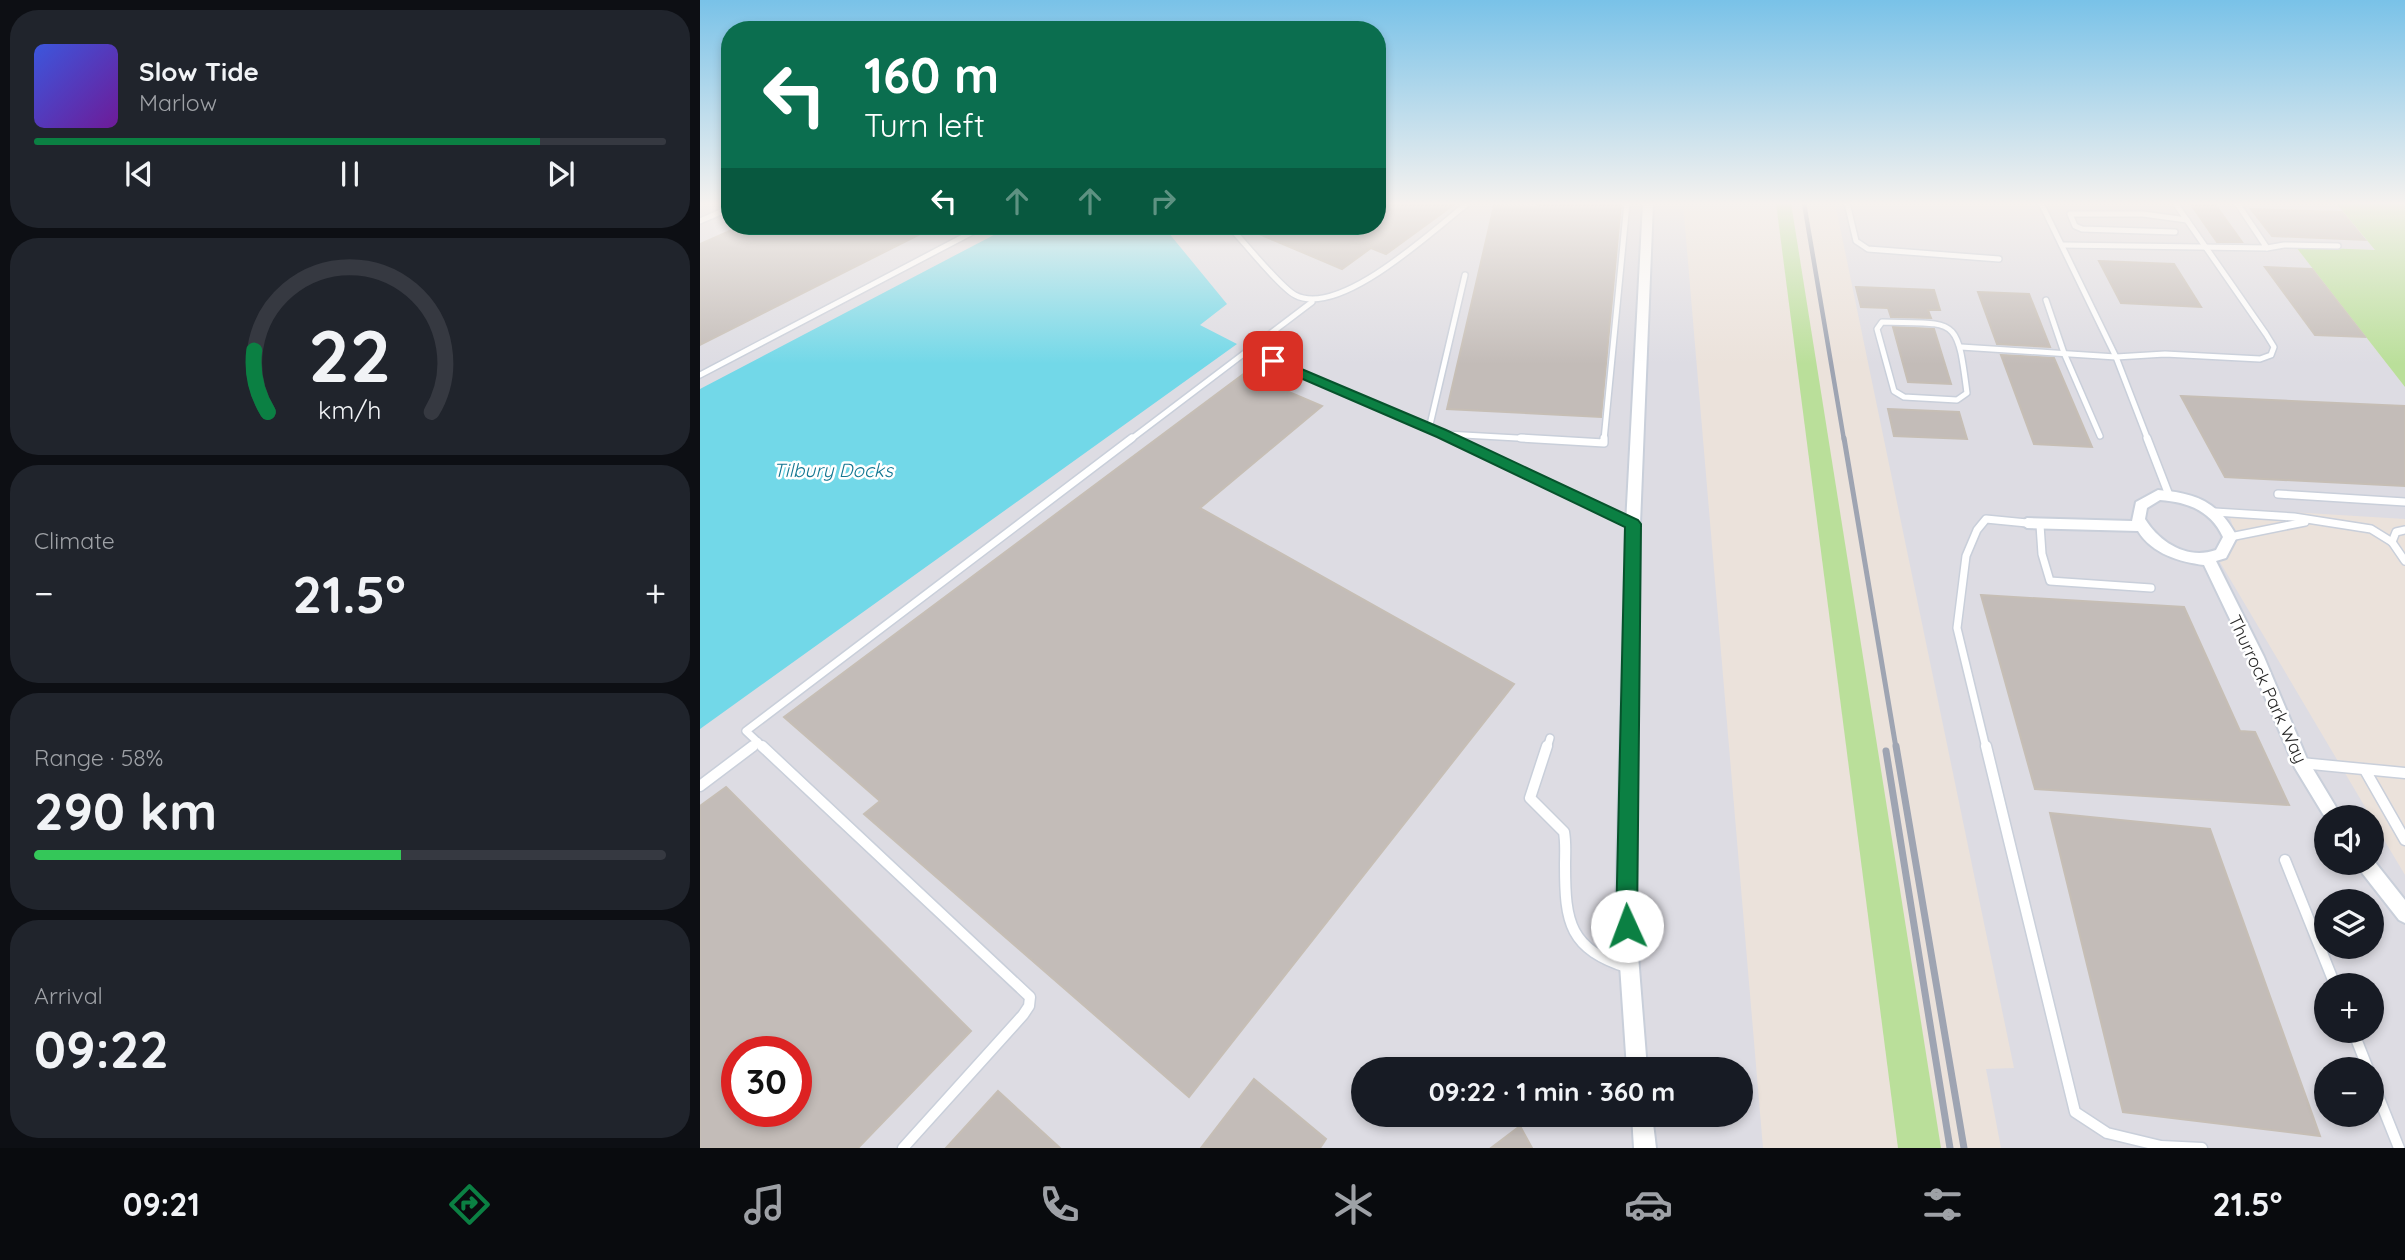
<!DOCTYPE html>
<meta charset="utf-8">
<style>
:root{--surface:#171b24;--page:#20242c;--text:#f1f3f6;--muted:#9ea1a6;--line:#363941;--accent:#0b8043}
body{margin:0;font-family:Quicksand,sans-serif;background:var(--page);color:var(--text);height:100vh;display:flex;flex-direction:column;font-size:26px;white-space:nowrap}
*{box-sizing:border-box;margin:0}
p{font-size:23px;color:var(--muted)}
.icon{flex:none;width:38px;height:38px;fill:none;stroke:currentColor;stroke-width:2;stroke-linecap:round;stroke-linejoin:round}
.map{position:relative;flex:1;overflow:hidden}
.drawer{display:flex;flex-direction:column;gap:10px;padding:10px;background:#0d0f14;width:700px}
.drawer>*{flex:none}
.banner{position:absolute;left:21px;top:21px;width:665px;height:214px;border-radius:28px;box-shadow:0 4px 10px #0003;background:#0b6e4f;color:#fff;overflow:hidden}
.controls{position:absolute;left:1614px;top:805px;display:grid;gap:14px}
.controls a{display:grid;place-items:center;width:70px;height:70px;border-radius:50%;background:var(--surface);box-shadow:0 4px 10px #0003;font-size:35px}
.speed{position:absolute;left:21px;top:1036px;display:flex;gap:14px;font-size:35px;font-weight:700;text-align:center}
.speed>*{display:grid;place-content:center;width:91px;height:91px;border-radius:50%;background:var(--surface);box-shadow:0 4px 10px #0003;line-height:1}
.speed .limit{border:10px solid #d22;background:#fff;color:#111}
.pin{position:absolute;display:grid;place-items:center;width:60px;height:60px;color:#fff;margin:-30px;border-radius:14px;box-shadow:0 4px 10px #0006}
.me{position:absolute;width:77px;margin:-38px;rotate:358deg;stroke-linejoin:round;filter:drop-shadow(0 0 5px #0008)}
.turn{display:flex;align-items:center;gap:24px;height:147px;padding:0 28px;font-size:32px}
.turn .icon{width:91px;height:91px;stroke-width:2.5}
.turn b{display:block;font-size:49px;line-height:60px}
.lanes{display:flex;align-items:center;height:66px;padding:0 28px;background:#0003;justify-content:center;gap:35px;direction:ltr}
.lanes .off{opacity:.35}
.big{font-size:52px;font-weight:700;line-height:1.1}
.drawer .widget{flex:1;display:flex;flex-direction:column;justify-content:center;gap:10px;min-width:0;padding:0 24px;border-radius:28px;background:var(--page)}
.drawer .dial{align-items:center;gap:0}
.dial svg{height:182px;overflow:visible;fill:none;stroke:var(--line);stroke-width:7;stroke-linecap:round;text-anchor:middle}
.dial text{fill:var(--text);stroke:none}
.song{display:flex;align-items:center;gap:21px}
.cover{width:84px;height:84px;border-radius:10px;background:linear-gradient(135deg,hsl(230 70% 55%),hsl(280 70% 35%))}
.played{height:7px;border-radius:4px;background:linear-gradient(90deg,var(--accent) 80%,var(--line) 80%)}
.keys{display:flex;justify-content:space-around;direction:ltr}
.heat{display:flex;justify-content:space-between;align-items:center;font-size:38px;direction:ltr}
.charge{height:10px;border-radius:5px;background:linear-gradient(90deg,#34c759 58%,var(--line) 0)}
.trip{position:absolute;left:651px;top:1057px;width:402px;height:70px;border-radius:35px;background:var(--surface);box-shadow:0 4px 10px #0003;font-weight:700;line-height:70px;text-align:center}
.dock{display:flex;height:112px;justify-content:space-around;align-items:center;background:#090b0e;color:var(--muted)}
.dock .icon{width:49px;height:49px}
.dock .current{color:var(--accent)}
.dock b{font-size:32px;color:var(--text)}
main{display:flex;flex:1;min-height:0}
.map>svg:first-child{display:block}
.industrial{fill:#dddce3;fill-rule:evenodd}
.green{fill:#badf9a}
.water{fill:#72d8e8}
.building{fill:#c3bcb8;stroke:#c6beb5;stroke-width:2;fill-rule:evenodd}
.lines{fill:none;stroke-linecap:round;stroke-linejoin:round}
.lane-far2-casing{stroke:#c9cfda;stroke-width:8}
.lane-far1-casing{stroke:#c9cfda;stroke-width:10}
.lane-casing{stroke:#c9cfda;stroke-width:13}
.street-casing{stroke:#c9cfda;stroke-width:4}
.lane-far2{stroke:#fff;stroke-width:5}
.lane-far1{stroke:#fff;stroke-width:7}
.lane{stroke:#fff;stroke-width:10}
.street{fill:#fff;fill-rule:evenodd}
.rail-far2{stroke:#9ea4b2;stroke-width:4.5}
.rail-far1{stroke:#9ea4b2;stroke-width:5}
.rail{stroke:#9ea4b2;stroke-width:7}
.route{fill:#0b8043;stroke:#07532c;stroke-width:2}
.labels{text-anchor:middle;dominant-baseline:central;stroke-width:5;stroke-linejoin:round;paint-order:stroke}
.street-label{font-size:18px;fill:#292929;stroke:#fff}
.water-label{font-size:19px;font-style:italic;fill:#137792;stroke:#fff}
</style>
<main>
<section class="drawer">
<div class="widget">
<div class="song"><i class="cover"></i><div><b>Slow Tide</b><p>Marlow</p></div></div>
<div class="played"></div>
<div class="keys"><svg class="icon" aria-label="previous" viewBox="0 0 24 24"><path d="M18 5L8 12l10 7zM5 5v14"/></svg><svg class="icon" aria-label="pause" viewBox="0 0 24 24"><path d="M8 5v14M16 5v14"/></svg><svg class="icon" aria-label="next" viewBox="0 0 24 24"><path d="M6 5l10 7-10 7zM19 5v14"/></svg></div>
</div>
<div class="widget dial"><svg viewBox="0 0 100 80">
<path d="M14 69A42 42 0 1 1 86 69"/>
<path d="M14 69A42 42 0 0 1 8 42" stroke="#0b8043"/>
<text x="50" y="56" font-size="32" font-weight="700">22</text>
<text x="50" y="72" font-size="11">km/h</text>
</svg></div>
<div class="widget"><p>Climate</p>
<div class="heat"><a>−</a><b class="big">21.5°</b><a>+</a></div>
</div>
<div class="widget"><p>Range · 58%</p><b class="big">290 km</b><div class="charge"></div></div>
<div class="widget"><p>Arrival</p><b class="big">09:22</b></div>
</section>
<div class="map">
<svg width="1705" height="1148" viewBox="0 0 1705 1148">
<rect width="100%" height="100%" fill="#ebe2db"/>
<g class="industrial">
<path d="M 0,203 L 30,203 L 30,226 L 677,226 L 677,203 L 983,203 L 1063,1148 L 0,1148 ZM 37,1052 L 96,1052 L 96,1111 L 37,1111 ZM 663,1069 L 1041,1069 L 1041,1115 L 663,1115 Z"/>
<path d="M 1135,203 L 1636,203 L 1676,251 L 1597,248 L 1705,387 L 1705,519 L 1527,508 L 1534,530 L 1517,557 L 1671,817 L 1626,817 L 1626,863 L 1671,863 L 1671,818 L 1705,875 L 1705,1148 L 1301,1148 L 1286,1069 L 1314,1068 ZM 1626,901 L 1671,901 L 1671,947 L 1626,947 ZM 1626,985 L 1671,985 L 1671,1031 L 1626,1031 ZM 1626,1069 L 1671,1069 L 1671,1115 L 1626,1115 Z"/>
</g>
<g class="green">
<polygon points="1076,203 1091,203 1241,1148 1198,1148"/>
<polygon points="1636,203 1705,203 1705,387 1596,247 1675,250"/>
</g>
<polygon class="water" points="311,226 463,226 527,304 500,325 537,344 0,729 0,389"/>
<g class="building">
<polygon points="677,203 756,203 686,254 671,248 642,269 540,226 677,226"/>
<polygon points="839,203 921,203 901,417 747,409 794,206 838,207"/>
<polygon points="1490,203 1514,203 1542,242 1517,242"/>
<polygon points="1551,209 1642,212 1665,240 1572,236"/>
<polygon points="41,226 180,226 190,231 201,226 236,226 0,345 0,244"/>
<polygon points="1399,261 1474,264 1501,307 1421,303"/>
<polygon points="1565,267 1612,269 1665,337 1615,335"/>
<polygon points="1156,287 1234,290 1240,310 1228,310 1231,318 1191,317 1188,308 1161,307"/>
<polygon points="1278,292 1329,294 1350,347 1297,344"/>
<polygon points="1193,327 1234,329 1251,384 1208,382"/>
<polygon points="1301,355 1354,358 1392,447 1334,444"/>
<polygon points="545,373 622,406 500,508 814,684 489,1097 164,814 180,801 84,717"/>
<polygon points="1481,396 1705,406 1705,486 1525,477"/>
<polygon points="1188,409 1259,412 1267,439 1194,436"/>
<polygon points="1281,595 1484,607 1540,731 1555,732 1589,805 1335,789"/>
<path d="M 26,787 L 271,1031 L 158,1148 L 0,1148 L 0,806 ZM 37,1052 L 96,1052 L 96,1111 L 37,1111 Z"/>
<polygon points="1350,813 1510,829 1620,1136 1423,1112"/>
<polygon points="554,1079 626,1139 620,1148 501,1148"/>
<polygon points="298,1091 360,1148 246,1148"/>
<polygon points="820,1126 832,1148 791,1148"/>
</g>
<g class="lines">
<defs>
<g id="lane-far2">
<polyline points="1147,203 1156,241 1168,249 1299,259"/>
<polyline points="1341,203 1416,357 1448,440"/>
<polyline points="0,221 30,208"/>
<path d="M 529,226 C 543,241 581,288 595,295 C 640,319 734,229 768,203"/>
<polyline points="1475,232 1382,229 1375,226 1370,214 1443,214 1487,220"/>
<polyline points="1362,245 1567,248 1537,203"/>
<polyline points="1567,248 1584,245 1638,246"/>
<polyline points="1346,300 1364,353 1400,436"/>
<path d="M 1182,322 C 1257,324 1257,315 1267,393 L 1257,400 L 1204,397 L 1194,391 L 1177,329 Z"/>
<polyline points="1261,347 1416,357 1465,354 1560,359 1571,355 1574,347 1566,334 1475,203"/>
<polyline points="548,350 754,440"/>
<polyline points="0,375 284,226"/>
<polyline points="729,429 765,275"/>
<polyline points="746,434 851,440"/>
<polyline points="430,440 612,302"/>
<polyline points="904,440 927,203"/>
</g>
<g id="lane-far1">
<polyline points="750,438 932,524"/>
<polyline points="821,438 904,443 904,438"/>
<polyline points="1447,438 1469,495"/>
<polyline points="1578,494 1705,502"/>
<polyline points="1515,512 1594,517 1671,529 1692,542 1705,561"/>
<polyline points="1340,525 1342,554 1350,581 1451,588"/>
<polyline points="1530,537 1605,522"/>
<polyline points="1692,542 1696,532 1705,530"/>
<polyline points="51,748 58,742"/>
<polyline points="64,748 46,731 432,438"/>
<polyline points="847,748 850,738"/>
<polyline points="1286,748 1257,628 1266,556 1277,530 1286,519 1327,523"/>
</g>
<g id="lane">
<polyline points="62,746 330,997 329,1006 323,1015 203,1148"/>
<path d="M 847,746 L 830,798 L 864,832 C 866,843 865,854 865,865 C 865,923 869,949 929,968"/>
<polyline points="1286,746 1375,1112 1407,1133 1461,1146 1502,1148"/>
<polyline points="1601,763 1705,773"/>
<polyline points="1665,770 1705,840"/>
<polyline points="0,786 53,746"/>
<polyline points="1585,860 1635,985"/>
<polyline points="1653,1031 1668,1069"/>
<polyline points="1671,1078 1699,1148"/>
</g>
<g id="street">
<polygon points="943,203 953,203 940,524 934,905 947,1069 927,1069 916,905 926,524"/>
<path d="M 1458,490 C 1496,493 1519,502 1537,537 L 1526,558 L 1516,561 L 1564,657 L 1607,759 L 1642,817 L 1626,819 L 1595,768 L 1548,657 L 1504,565 C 1480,562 1452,554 1438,531 L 1327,528 L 1320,523 L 1327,518 L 1432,521 L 1436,502 ZM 1460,500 C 1488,502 1511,511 1523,537 L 1516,550 C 1488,560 1460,543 1445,519 L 1447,508 Z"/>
<polygon points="1671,857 1705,900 1705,923 1699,920 1659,869 1656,863 1671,863"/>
<polygon points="932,1115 952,1115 956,1148 934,1148"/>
</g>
</defs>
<use href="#lane-far2" class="lane-far2-casing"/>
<use href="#lane-far1" class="lane-far1-casing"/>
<use href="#lane" class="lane-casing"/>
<use href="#street" class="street-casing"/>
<use href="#lane-far2" class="lane-far2"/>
<use href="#lane-far1" class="lane-far1"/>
<use href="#lane" class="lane"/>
<use href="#street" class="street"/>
<polyline class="rail-far2" points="1104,203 1144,440"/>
<polyline class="rail-far1" points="1144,438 1196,748"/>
<g class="rail">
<polyline points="1196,746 1264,1148"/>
<polyline points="1186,751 1250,1148"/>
</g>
</g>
<linearGradient id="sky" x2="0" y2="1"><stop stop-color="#79c2e8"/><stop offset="0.56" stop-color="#f6f2ef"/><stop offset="1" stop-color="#f6f2ef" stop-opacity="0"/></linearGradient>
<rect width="1705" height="364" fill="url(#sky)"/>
<polygon class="route" points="573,357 746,430 938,520 941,524 937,926 934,933 927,936 919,933 916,926 925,527 737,437 568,364 566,361"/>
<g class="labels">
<g class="street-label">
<text transform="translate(1568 689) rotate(65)">Thurrock Park Way</text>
</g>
<g class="water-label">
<text x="133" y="470">Tilbury Docks</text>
</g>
</g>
</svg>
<div class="controls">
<a><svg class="icon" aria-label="sound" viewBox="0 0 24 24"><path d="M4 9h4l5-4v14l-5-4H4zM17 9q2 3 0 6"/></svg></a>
<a><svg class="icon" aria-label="layers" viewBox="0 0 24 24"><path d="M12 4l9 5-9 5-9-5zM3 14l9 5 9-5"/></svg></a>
<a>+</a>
<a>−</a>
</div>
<div class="speed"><div class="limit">30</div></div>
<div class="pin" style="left:573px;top:361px;background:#d93025"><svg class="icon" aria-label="arrive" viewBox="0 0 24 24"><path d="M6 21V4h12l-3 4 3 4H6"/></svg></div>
<svg class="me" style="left:927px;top:926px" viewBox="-20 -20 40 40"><circle r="19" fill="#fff"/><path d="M0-13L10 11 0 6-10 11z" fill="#0b8043"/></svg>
<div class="trip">09:22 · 1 min · 360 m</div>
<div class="banner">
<div class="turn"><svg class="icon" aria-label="left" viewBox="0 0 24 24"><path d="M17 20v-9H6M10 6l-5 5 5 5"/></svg><div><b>160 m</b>Turn left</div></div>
<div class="lanes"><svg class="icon" aria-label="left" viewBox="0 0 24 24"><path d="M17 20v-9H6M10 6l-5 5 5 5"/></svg><svg class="icon off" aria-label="ahead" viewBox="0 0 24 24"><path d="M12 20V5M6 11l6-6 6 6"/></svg><svg class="icon off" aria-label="ahead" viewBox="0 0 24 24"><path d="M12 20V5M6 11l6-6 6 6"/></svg><svg class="icon off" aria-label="right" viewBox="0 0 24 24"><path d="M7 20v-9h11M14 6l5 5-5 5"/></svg></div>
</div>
</div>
</main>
<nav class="dock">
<b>09:21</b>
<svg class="icon current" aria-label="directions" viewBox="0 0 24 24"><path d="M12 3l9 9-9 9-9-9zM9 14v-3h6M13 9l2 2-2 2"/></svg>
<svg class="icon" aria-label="music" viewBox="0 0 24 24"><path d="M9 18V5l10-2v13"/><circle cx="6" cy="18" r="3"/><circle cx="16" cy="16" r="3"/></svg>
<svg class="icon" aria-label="phone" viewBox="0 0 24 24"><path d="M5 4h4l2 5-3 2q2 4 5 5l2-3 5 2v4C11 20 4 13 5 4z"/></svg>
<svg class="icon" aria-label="climate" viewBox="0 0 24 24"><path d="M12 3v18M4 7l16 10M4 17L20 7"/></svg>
<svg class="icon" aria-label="car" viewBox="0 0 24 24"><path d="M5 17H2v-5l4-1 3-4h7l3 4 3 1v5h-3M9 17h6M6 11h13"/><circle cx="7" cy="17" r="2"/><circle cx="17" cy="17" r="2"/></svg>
<svg class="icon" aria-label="filters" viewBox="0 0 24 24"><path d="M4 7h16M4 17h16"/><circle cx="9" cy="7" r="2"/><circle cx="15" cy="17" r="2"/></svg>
<b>21.5°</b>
</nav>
